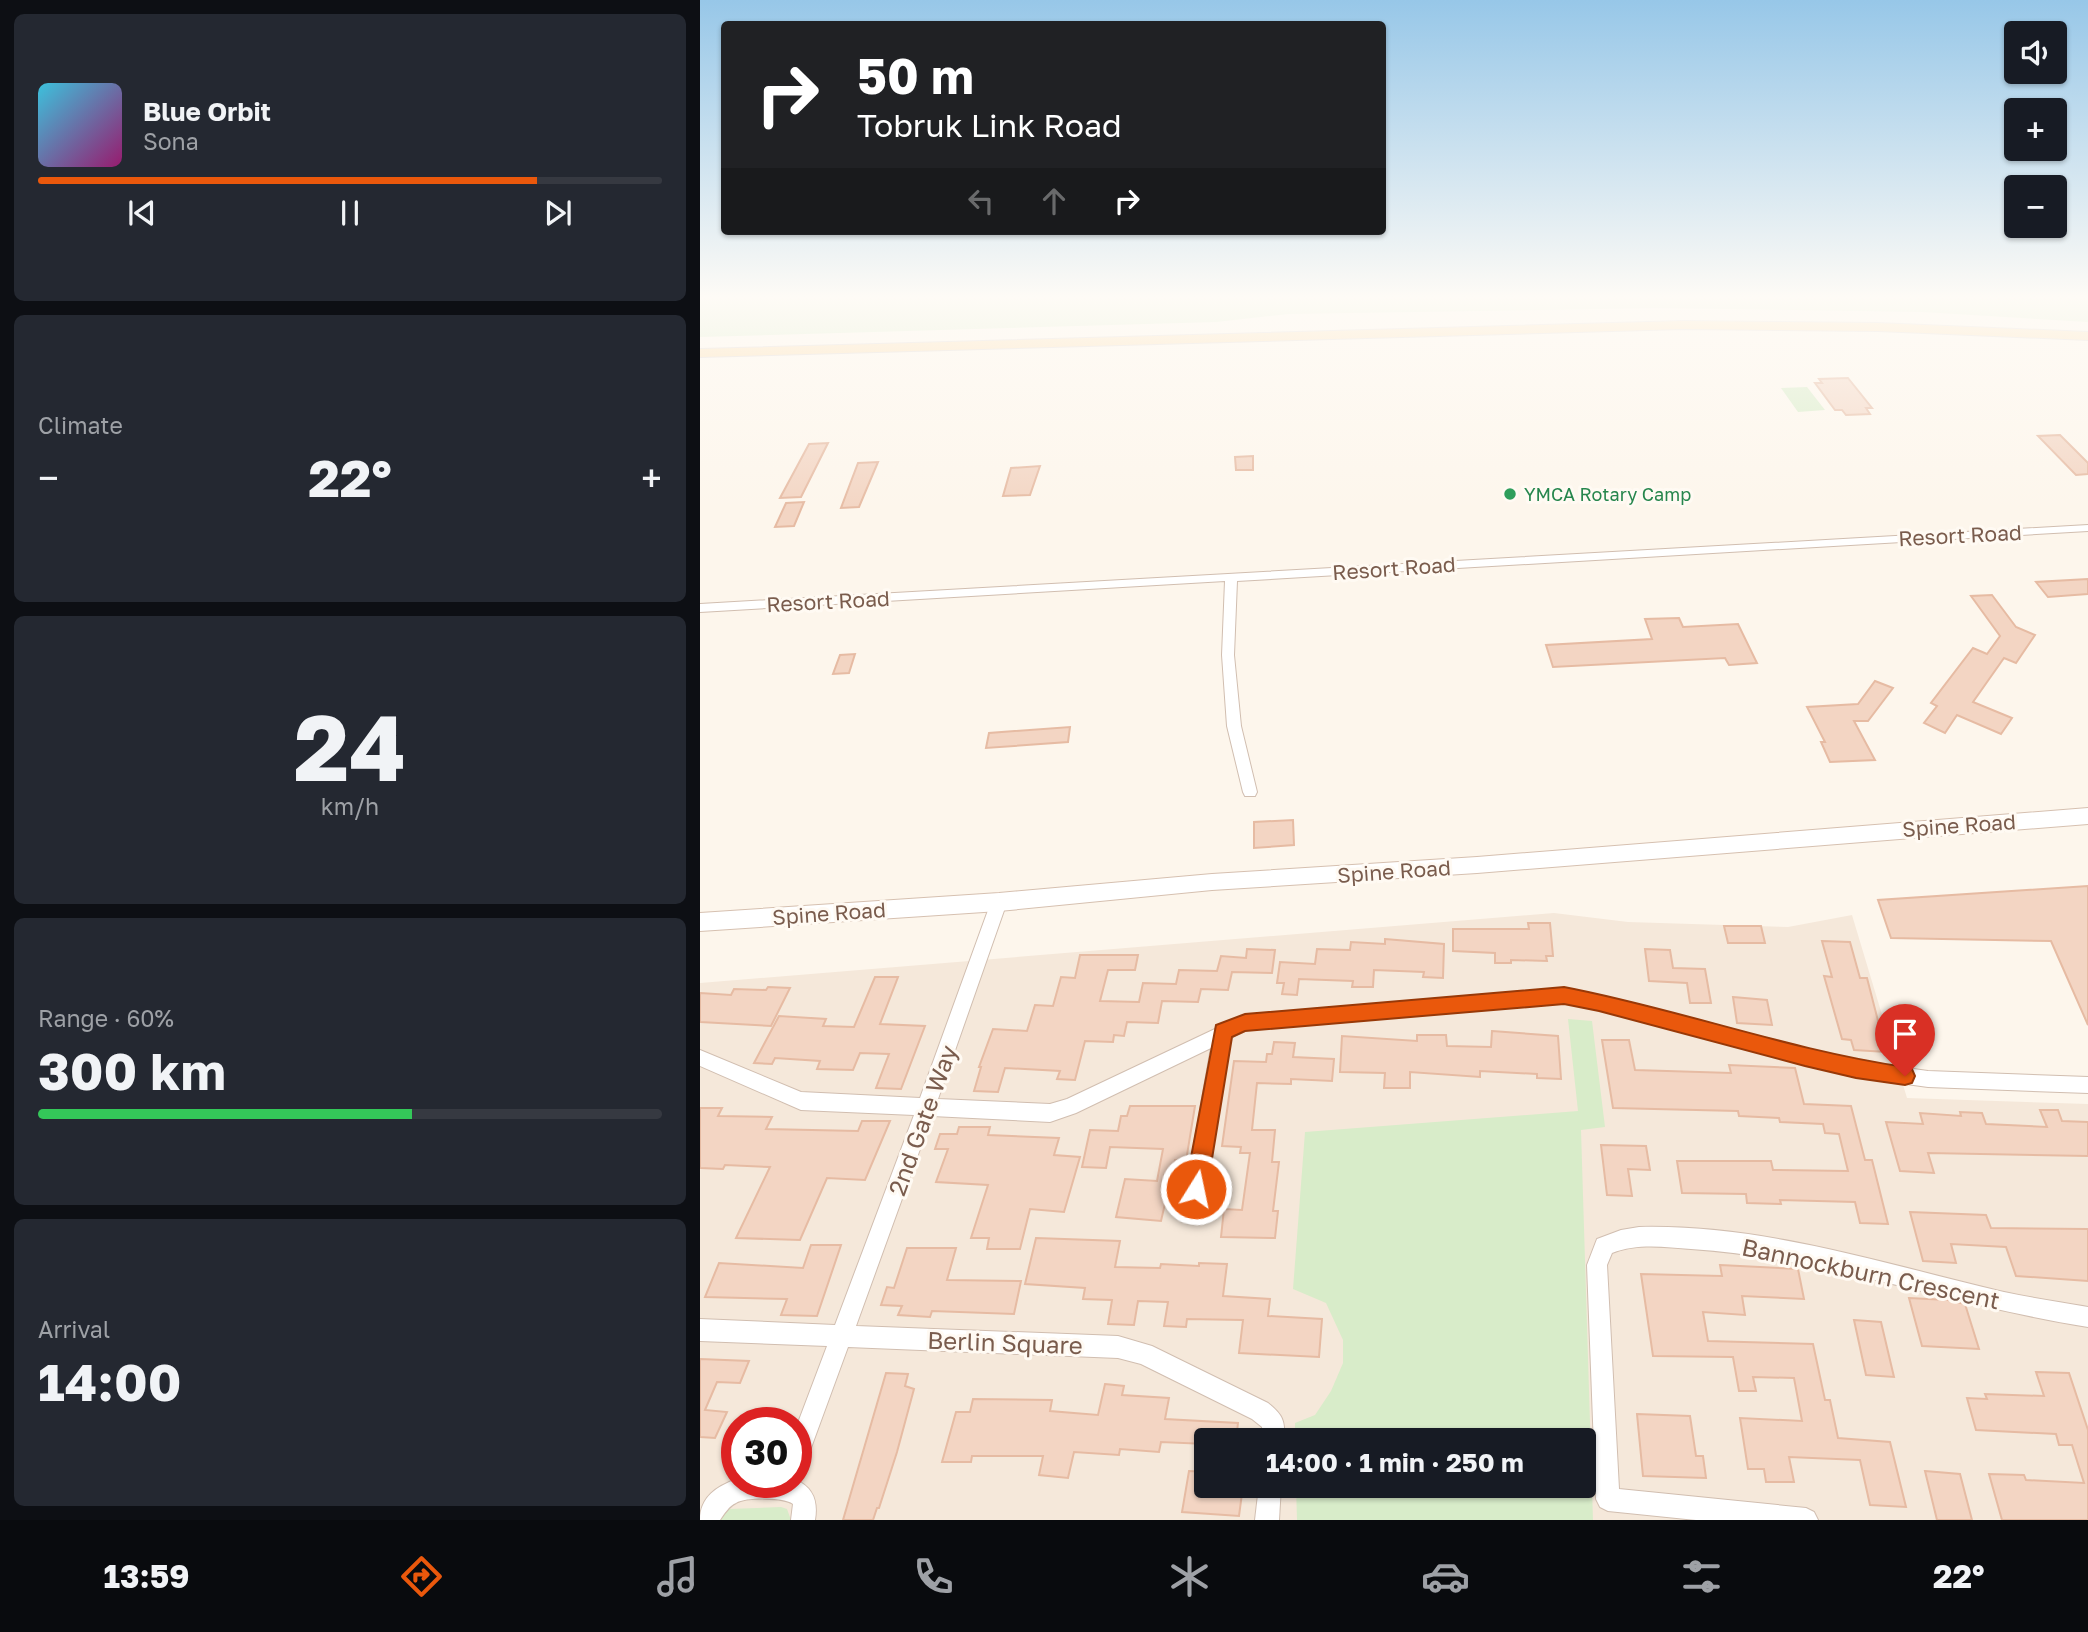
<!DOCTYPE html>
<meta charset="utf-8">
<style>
:root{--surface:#171b24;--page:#242831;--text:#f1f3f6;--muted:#9ea1a6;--line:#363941;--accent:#ea580c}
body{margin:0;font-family:"Golos Text",sans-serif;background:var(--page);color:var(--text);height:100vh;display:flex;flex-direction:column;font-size:26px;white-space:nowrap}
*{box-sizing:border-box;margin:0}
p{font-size:23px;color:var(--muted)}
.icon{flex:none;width:38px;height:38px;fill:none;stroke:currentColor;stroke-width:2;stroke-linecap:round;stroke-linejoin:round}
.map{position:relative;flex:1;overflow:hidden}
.panel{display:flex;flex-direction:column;gap:14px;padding:14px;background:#0d0f14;width:700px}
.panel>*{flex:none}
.hud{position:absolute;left:21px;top:21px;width:665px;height:214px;border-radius:7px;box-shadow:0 2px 5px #0004;background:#202124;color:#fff;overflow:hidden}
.controls{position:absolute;left:1304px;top:21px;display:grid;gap:14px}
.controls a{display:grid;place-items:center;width:63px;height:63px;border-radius:7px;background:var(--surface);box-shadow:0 2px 5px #0004;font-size:35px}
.speed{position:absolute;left:21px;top:1407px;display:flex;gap:14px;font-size:35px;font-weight:700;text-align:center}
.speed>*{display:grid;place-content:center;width:91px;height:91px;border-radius:50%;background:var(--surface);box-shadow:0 2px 5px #0004;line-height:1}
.speed .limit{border:10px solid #d22;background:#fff;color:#111}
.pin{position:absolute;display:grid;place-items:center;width:60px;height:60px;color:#fff;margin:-72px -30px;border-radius:50% 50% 50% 0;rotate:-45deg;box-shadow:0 0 7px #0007}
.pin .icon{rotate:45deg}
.me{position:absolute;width:77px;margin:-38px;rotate:10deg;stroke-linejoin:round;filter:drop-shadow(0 0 5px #0008)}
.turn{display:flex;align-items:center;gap:24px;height:147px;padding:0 21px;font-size:32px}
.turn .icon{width:91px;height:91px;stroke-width:2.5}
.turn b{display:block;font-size:49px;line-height:60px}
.lanes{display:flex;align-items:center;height:66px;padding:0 21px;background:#0003;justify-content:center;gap:35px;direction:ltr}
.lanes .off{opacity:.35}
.big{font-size:52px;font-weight:700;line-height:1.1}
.panel .widget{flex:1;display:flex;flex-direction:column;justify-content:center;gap:10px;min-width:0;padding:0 24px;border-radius:10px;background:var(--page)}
.panel .dial{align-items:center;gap:0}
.dial b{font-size:91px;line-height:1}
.song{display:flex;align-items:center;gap:21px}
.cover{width:84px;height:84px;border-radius:10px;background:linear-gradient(135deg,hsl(190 70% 55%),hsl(320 70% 35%))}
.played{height:7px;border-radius:4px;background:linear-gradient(90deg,var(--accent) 80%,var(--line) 80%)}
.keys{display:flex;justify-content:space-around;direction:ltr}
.heat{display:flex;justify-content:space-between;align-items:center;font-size:38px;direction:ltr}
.charge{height:10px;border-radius:5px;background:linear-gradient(90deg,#34c759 60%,var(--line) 0)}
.trip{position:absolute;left:494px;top:1428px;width:402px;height:70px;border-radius:7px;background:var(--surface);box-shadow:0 2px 5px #0004;font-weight:700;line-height:70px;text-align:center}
.tabs{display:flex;height:112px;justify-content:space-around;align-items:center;background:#090b0e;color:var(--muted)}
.tabs .icon{width:49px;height:49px}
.tabs .selected{color:var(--accent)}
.tabs b{font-size:32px;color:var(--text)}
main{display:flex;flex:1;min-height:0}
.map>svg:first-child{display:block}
.residential{fill:#f5e8da;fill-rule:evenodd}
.green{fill:#d8ecc9}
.building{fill:#f3d5c3;stroke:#e6bba3;stroke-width:2}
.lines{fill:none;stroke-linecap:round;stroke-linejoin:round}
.street-casing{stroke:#d1beb0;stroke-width:2}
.secondary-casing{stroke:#d6c0b0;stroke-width:2}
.primary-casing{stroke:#dad1cd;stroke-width:2}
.street{fill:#fff;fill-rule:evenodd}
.secondary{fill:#fff;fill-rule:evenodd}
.primary{fill:#fbd9a5;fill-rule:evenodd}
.route{fill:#ea580c;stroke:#983908;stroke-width:2}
.leisure-dot{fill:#2e9e5b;stroke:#fffaf3;stroke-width:2.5}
.labels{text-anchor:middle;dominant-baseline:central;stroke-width:6;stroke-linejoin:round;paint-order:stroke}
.far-leisure-label{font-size:18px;fill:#27864d;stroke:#fffaf3;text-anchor:start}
.street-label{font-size:21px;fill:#7a5c4d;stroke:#fffaf3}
.near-street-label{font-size:24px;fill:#7a5c4d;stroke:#fffaf3}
</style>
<main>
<section class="panel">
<div class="widget">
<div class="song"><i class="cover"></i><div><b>Blue Orbit</b><p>Sona</p></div></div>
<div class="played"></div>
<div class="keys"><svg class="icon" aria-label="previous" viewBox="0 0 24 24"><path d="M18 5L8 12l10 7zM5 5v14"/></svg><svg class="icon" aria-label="pause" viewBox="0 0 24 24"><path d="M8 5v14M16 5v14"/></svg><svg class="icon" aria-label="next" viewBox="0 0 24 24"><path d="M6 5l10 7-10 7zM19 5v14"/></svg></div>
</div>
<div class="widget"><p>Climate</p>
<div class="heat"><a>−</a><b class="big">22°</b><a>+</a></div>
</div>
<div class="widget dial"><b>24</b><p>km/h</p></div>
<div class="widget"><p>Range · 60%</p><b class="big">300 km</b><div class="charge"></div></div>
<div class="widget"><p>Arrival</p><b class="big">14:00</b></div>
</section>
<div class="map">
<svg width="1388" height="1520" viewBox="0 0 1388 1520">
<rect width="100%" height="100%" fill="#fdf6ec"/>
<path class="residential" d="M 854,913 L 928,922 L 1088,927 L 1152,915 L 1207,1098 L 1388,1104 L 1388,1520 L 0,1520 L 0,983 ZM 37,1423 L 96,1423 L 96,1482 L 37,1482 ZM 506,1440 L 884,1440 L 884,1486 L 506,1486 Z"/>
<g class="green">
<polygon points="0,299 1388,299 1388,322 1222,312 956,308 589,314 516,322 0,337"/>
<polygon points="1107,387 1125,410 1098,412 1081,388"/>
<polygon points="868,1019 892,1021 905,1127 881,1130 893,1520 597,1520 596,1486 884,1486 884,1440 595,1440 595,1423 615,1415 631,1391 643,1363 643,1340 626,1303 593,1289 605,1132 878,1111"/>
<polygon points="81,1507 87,1509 91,1520 15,1520 28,1509"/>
</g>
<g class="building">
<polygon points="1148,378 1172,408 1166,408 1170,414 1146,415 1142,410 1135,410 1115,383 1122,383 1119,379"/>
<polygon points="1360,435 1388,463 1388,474 1376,475 1338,436"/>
<polygon points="128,443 101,497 80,498 109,444"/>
<polygon points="553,456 553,470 536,470 535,457"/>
<polygon points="178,462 159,507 141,508 158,463"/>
<polygon points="340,466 330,495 303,496 311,468"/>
<polygon points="104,502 94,526 75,527 86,503"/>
<polygon points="1388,579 1388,594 1348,597 1336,582"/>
<polygon points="1292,595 1316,627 1335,635 1316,663 1304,658 1273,702 1312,718 1301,734 1257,715 1245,733 1224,723 1237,706 1231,703 1273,648 1287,654 1300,636 1271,596"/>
<polygon points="979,618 983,627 1038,624 1057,663 1029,665 1025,658 853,667 846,645 952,639 945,619"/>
<polygon points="155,654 149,673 133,674 140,655"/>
<polygon points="1175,681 1193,688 1168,721 1154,721 1175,760 1130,762 1121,742 1125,742 1107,707 1158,704"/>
<polygon points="370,727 368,742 286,748 289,733"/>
<polygon points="593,820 594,845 554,848 554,822"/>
<polygon points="1388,886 1388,1025 1351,941 1191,938 1178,900"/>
<polygon points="828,923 850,923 853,956 846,956 847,961 811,960 811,963 795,963 795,953 753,951 753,929 829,929"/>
<polygon points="1024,926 1061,926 1065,943 1028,943"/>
<polygon points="685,939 744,944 743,978 723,977 724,972 674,970 673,987 652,987 653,981 599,979 597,995 582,994 584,983 577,983 580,962 615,964 617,949 650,950 651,942 685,944"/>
<polygon points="1122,941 1150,942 1160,978 1167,978 1186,1052 1154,1050 1151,1040 1142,1039 1124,976 1132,977"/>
<polygon points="547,949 575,950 572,973 532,972 528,990 501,989 498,1002 462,1001 458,1023 427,1022 424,1036 414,1035 413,1042 385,1041 375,1080 357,1079 360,1071 305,1068 298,1092 274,1091 281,1067 279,1067 293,1029 327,1031 335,1005 353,1006 361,977 375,978 380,955 438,955 435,970 408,970 400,1001 439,1002 443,983 476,984 479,970 517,971 521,956 546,958"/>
<polygon points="945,949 970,950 973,968 1005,969 1011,1003 990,1003 987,983 949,981"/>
<polygon points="175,977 198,977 180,1024 225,1026 201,1089 176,1088 189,1054 160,1053 153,1070 117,1069 120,1061 75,1058 72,1064 54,1063 79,1016 126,1019 123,1026 154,1027"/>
<polygon points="68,987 90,988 71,1026 0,1022 0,993 31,995 34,989 66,990"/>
<polygon points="1033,997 1067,1000 1072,1025 1037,1023"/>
<polygon points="792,1031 858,1036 861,1079 837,1078 837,1074 780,1071 780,1077 710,1072 710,1088 684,1088 685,1073 640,1072 642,1036 717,1041 717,1035 746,1035 747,1046 791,1047"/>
<polygon points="902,1040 929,1040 935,1070 1031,1073 1029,1065 1095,1068 1104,1104 1151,1106 1165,1160 1172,1160 1188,1224 1160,1223 1155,1202 1080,1200 1081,1204 1047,1203 1046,1194 982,1193 977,1161 1071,1161 1073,1170 1148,1171 1139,1134 1125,1133 1123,1124 1080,1122 1079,1118 1039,1116 1038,1111 913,1108"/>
<polygon points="574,1042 595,1043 593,1057 634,1059 632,1081 591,1079 591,1084 557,1083 552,1130 575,1130 572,1162 579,1162 573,1211 578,1211 575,1238 521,1237 524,1209 542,1210 550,1153 540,1153 541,1147 522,1146 534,1061 566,1062 567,1054 572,1054"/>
<polygon points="430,1106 495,1106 486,1161 475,1160 461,1221 416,1217 425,1179 457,1181 463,1149 410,1147 406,1168 382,1167 390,1130 418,1131 421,1116 427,1116"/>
<polygon points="0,1108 22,1108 18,1116 72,1117 66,1129 158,1131 162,1121 190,1121 165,1180 127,1178 100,1240 36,1238 70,1167 25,1165 23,1169 0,1168"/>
<polygon points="1340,1110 1358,1110 1362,1121 1388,1122 1388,1156 1228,1153 1234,1173 1200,1171 1186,1122 1223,1124 1220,1113 1261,1116 1260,1112 1282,1113 1286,1124 1347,1127"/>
<polygon points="259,1127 290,1127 288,1135 359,1138 354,1155 380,1157 364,1212 330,1209 320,1249 287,1249 289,1238 271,1238 288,1185 236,1182 248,1149 235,1149 240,1134 257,1134"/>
<polygon points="901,1145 946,1146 950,1170 928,1169 932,1196 907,1195"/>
<polygon points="1210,1212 1286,1215 1291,1228 1388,1229 1388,1281 1316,1276 1306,1247 1251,1244 1256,1263 1223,1261"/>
<polygon points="336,1238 420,1241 415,1267 460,1268 461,1264 499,1266 499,1263 527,1264 523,1296 570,1299 568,1316 622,1319 619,1357 539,1353 543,1320 487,1319 486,1327 464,1326 468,1302 438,1301 434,1325 408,1324 412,1300 383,1299 385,1288 325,1284"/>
<polygon points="111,1245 141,1245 117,1316 81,1315 87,1299 5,1297 19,1263 103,1268"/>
<polygon points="207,1248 256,1248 247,1280 321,1281 314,1314 232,1311 230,1317 198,1315 202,1306 181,1305 187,1287 194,1288"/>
<polygon points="1020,1265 1098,1269 1104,1299 1042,1296 1045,1315 1003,1312 1008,1341 1113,1344 1125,1400 1130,1400 1138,1438 1190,1442 1206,1507 1170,1505 1160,1460 1089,1457 1094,1482 1066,1482 1064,1469 1048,1469 1040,1418 1102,1421 1094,1378 1053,1377 1056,1391 1039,1391 1033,1357 953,1356 941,1274 1022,1276"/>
<polygon points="1209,1298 1248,1300 1265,1304 1279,1349 1222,1346"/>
<polygon points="1154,1320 1181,1322 1194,1377 1166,1375"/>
<polygon points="0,1359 49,1361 40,1383 17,1382 5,1410 27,1412 15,1438 0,1437"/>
<polygon points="1336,1372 1369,1373 1388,1430 1388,1520 1302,1520 1289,1474 1324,1475 1326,1480 1384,1483 1372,1445 1359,1445 1356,1434 1276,1430 1267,1398 1287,1399 1285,1394 1344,1396"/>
<polygon points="186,1373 208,1374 205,1386 214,1389 197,1452 179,1508 177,1508 173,1520 143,1520"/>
<polygon points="405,1384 424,1386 422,1395 469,1398 465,1419 538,1423 536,1440 506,1440 506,1444 461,1442 459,1452 420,1449 419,1455 374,1452 368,1478 339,1475 343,1456 272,1456 271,1462 242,1462 256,1412 270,1412 273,1399 352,1400 350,1411 398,1415"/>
<polygon points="937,1414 990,1416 996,1456 1003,1456 1006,1478 943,1476"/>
<polygon points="489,1471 506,1472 506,1486 543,1486 539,1516 482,1512"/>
<polygon points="1225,1471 1260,1474 1272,1520 1237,1520"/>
</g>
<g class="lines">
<defs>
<g id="street">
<polygon points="1388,525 1388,531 537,581 534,655 541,726 557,792 555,796 545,796 543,792 527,726 522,655 525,581 0,612 0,604"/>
<path d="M 299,896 L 305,897 L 307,902 L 238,1099 L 350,1104 L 367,1099 L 515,1029 L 517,1026 L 545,1015 L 864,989 L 899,995 L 1156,1061 L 1228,1071 L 1388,1077 L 1388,1093 L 1228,1087 L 1156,1077 L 899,1009 L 864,1003 L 547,1030 L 530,1038 L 506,1189 L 503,1196 L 496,1199 L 489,1196 L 486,1189 L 511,1048 L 376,1113 L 350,1122 L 232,1116 L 156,1326 L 418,1336 L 452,1346 L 568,1403 C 584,1416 584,1420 585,1440 L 563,1440 L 562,1427 L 552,1419 L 441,1364 L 418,1358 L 148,1347 L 104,1467 L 96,1470 L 96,1428 L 127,1346 L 0,1341 L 0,1319 L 135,1325 L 214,1115 L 101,1110 L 0,1066 L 0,1050 L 101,1092 L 220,1098 L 291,902 L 293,897 Z"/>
<path d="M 939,1227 C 1064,1224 1184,1264 1304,1292 C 1332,1298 1360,1302 1388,1307 L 1388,1327 C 1255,1306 1126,1258 991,1249 C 965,1247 937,1243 912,1253 L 907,1265 L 919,1489 L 1106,1508 L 1114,1512 L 1118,1520 L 996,1520 L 908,1511 L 900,1507 L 896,1499 L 887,1265 L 897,1239 L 921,1230 Z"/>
<path d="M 37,1479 L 37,1482 L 96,1482 L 96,1480 C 114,1488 118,1502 115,1520 L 91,1520 L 93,1504 C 83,1497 46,1497 36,1503 C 29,1506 24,1514 20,1520 L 0,1520 C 0,1497 17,1486 37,1479 Z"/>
<polygon points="559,1486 581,1486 579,1520 555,1520"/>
</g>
<polygon id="secondary" points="1388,808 1388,824 777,873 512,890 299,911 0,931 0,913 299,893 512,874 777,857"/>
<polygon id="primary" points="983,321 1178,323 1388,332 1388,340 1178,331 983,329 0,357 0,349"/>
</defs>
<use href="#street" class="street-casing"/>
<use href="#secondary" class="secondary-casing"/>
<use href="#primary" class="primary-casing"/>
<use href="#street" class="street"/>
<use href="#secondary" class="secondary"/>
<use href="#primary" class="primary"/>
</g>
<linearGradient id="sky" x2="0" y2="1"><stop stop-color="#97c7e8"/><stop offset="0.58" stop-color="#fefbf6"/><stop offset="1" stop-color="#fefbf6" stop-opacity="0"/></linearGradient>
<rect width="1388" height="512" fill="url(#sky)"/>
<path class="route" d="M 864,987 C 979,1009 1089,1050 1205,1067 L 1212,1069 L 1215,1076 L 1212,1083 L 1205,1085 L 1156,1078 L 1105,1066 L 899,1011 L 864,1004 L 545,1031 L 532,1037 L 507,1189 L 504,1197 L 496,1200 L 489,1197 L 485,1189 L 516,1025 L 545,1014 Z"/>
<circle class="leisure-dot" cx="810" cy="494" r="7"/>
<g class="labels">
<g class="far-leisure-label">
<text x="824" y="494">YMCA Rotary Camp</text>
</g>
<g class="street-label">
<text transform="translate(1260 535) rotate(-3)">Resort Road</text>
<text transform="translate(694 568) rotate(-4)">Resort Road</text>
<text transform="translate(128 601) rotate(-3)">Resort Road</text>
<text transform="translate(1259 825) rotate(-4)">Spine Road</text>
<text transform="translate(694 871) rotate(-4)">Spine Road</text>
<text transform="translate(129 913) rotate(-4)">Spine Road</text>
</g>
<g class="near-street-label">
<text transform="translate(222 1120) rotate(-70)">2nd Gate Way</text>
<text transform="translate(1171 1273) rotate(12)">Bannockburn Crescent</text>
<text transform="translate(305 1342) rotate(2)">Berlin Square</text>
</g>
</g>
</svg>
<div class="controls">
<a><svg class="icon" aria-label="sound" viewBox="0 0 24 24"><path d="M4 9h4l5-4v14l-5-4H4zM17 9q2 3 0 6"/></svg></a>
<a>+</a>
<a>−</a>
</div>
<div class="speed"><div class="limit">30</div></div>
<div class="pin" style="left:1205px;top:1076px;background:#d93025"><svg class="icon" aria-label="arrive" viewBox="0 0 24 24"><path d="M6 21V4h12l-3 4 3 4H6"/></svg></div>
<svg class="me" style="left:496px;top:1189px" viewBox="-20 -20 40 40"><circle r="17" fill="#ea580c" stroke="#fff" stroke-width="3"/><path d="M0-11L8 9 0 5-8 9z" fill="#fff"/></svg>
<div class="trip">14:00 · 1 min · 250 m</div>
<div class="hud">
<div class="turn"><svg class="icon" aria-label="right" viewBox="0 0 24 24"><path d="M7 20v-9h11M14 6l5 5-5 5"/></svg><div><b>50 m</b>Tobruk Link Road</div></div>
<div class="lanes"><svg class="icon off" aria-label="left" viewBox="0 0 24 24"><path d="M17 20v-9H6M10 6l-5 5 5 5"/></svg><svg class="icon off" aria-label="ahead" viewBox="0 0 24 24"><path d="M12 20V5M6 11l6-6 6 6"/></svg><svg class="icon" aria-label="right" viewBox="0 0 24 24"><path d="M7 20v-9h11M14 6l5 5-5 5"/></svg></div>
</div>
</div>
</main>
<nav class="tabs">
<b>13:59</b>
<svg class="icon selected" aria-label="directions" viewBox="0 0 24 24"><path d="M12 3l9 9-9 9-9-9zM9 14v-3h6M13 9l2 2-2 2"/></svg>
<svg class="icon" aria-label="music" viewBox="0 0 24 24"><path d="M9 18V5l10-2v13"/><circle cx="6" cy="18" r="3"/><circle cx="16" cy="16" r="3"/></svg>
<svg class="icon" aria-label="phone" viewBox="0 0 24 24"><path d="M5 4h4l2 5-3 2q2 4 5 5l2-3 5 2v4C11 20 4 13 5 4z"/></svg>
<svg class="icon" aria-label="climate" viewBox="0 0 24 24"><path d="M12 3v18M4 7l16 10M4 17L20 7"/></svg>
<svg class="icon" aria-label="car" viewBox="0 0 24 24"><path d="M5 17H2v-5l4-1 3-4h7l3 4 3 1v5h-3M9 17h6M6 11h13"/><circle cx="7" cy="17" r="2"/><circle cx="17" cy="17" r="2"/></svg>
<svg class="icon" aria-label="filters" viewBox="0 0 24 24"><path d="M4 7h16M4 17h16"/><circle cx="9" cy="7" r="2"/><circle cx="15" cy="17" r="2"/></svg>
<b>22°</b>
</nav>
